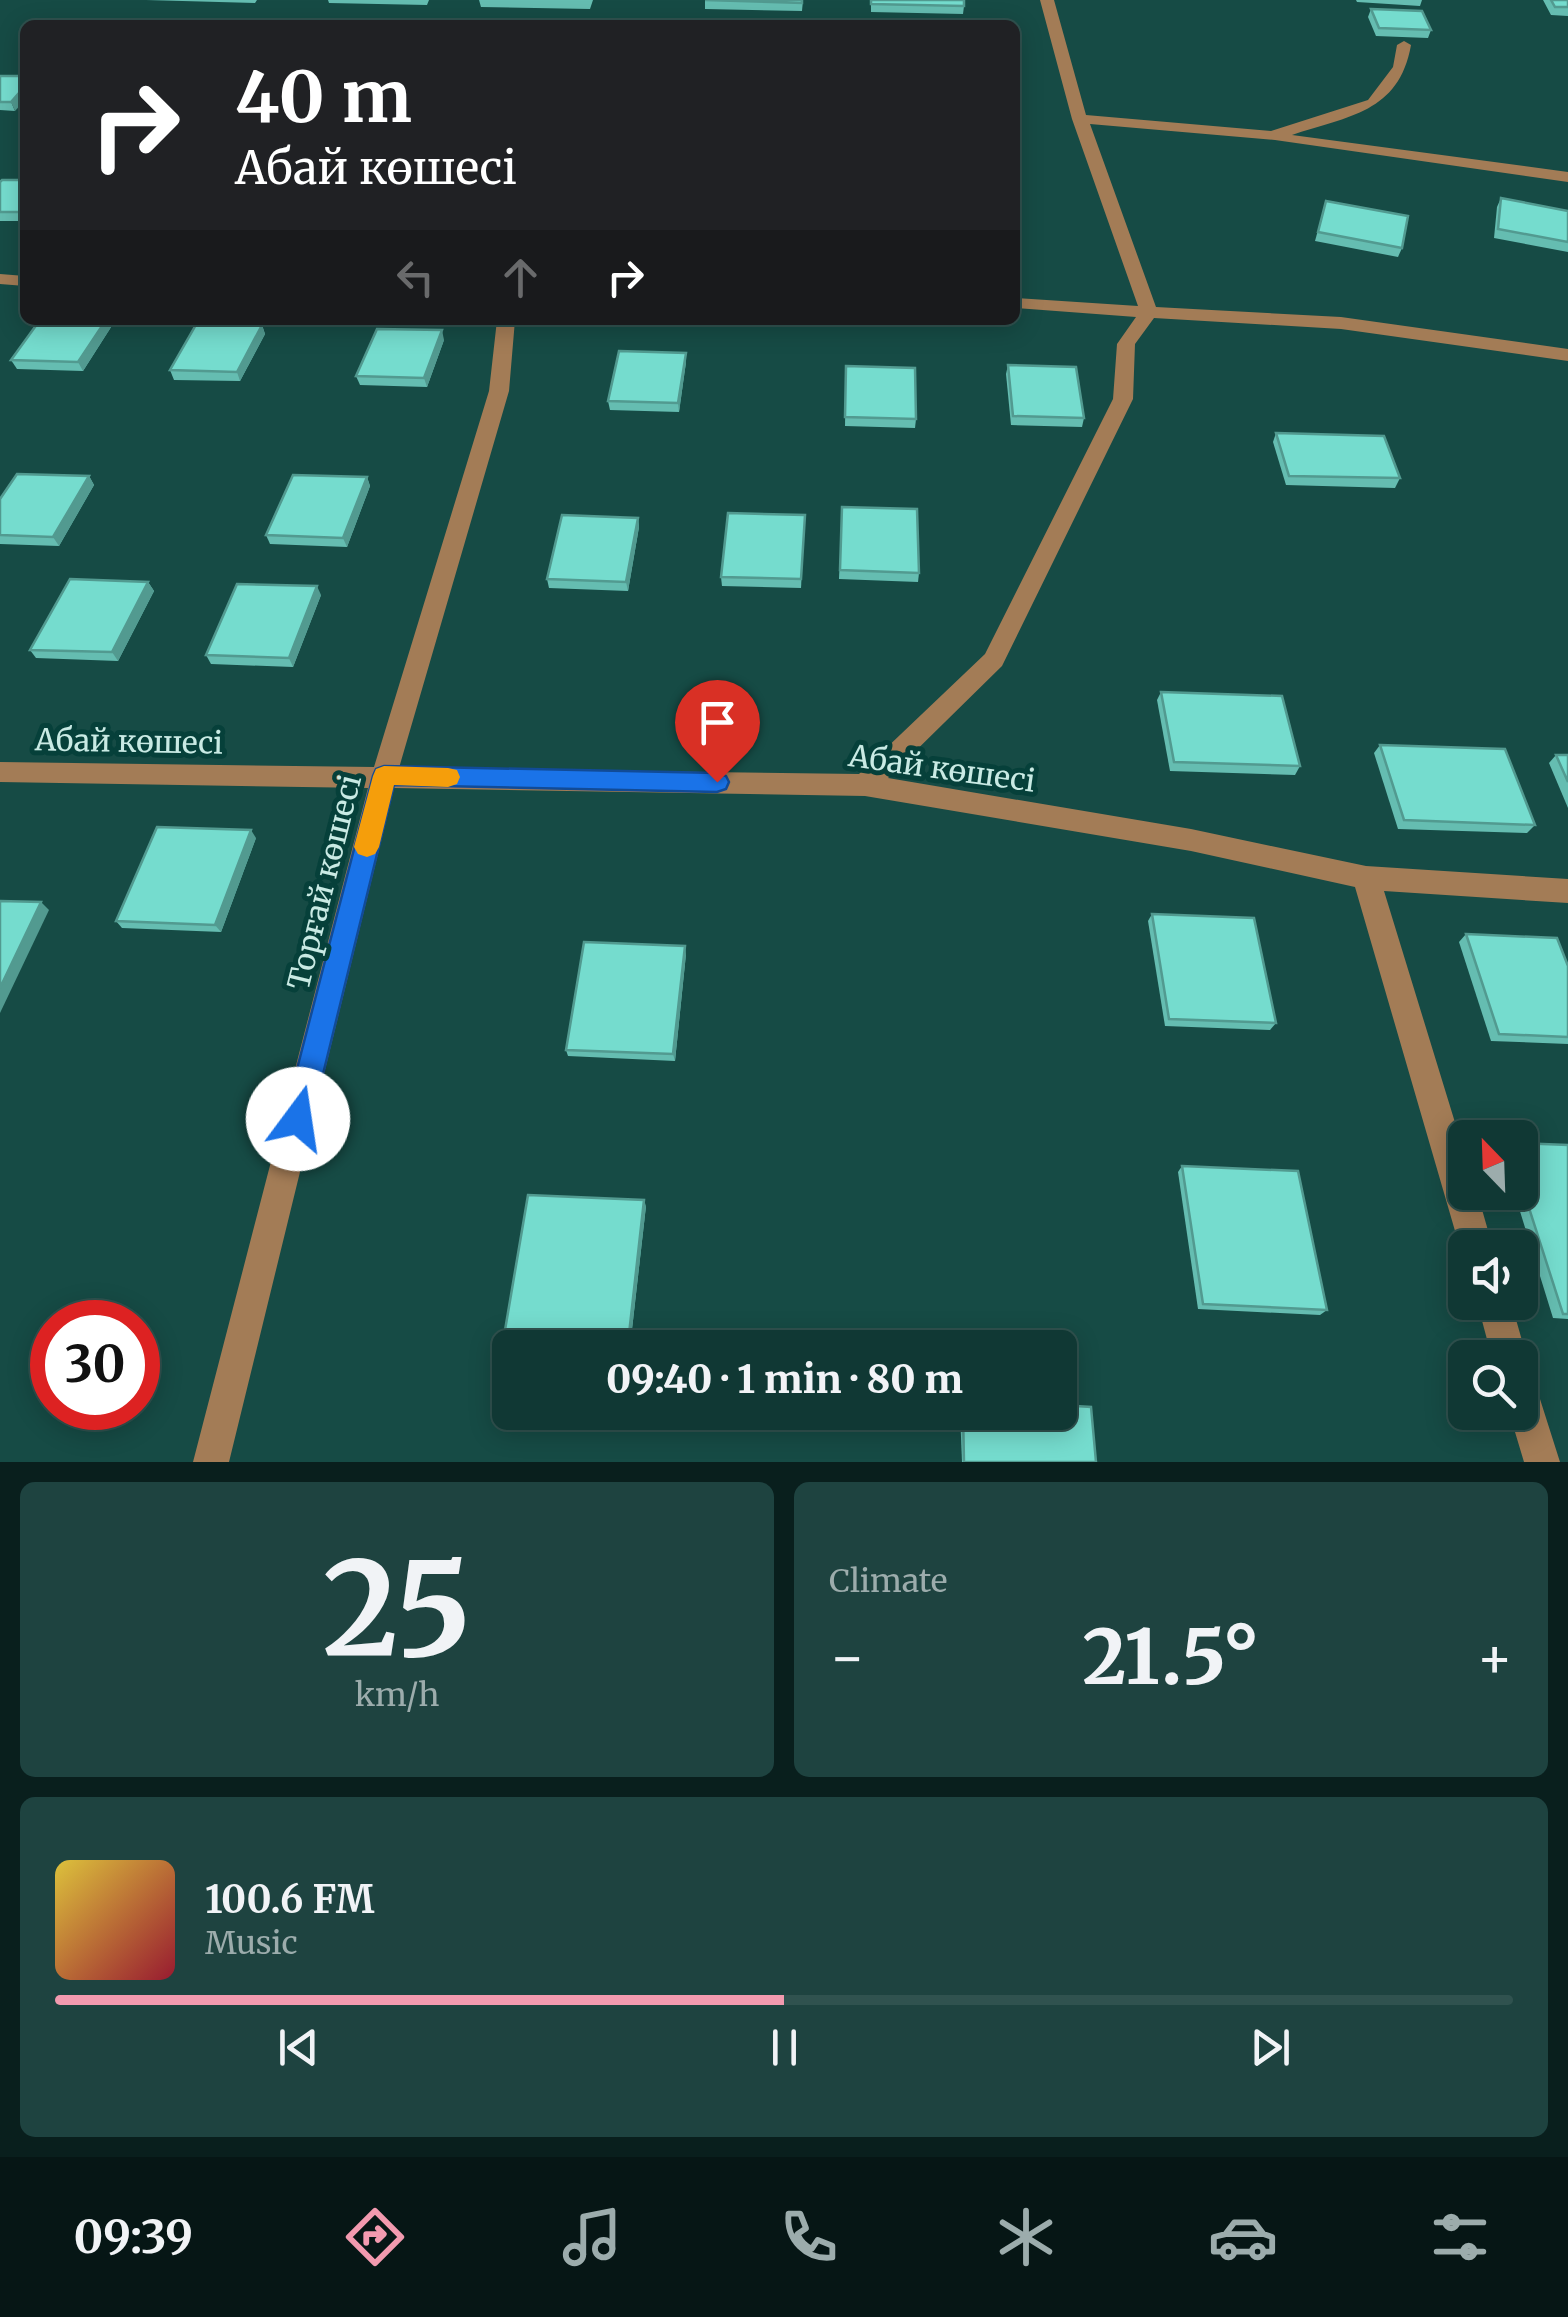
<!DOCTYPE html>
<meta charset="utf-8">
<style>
:root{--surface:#103834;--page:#1e4340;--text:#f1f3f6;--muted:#9cacac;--line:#30524f;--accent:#f29aaf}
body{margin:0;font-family:Merriweather,serif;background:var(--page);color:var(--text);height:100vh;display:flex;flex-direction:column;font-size:38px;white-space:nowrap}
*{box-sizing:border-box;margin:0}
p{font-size:32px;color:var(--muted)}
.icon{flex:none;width:55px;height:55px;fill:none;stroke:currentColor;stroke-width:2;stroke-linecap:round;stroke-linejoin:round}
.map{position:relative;height:1462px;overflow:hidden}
.side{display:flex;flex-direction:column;gap:20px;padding:20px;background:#091f1d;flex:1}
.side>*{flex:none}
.top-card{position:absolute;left:20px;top:20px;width:1000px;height:305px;border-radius:15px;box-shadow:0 5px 25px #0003,0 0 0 2px var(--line);background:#202124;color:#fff;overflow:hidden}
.needle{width:65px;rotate:337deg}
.fabs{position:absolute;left:1448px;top:1120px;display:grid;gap:20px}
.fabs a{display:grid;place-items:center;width:90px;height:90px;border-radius:15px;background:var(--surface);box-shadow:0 5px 25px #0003,0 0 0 2px var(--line);font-size:50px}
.speed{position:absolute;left:30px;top:1300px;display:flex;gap:20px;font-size:50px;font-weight:700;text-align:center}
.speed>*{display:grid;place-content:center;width:130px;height:130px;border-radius:50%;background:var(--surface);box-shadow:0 5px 25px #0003,0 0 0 2px var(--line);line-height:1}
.speed .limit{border:15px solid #d22;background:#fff;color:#111}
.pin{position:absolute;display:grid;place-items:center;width:85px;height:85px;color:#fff;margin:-102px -42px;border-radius:50% 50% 50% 0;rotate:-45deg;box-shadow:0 0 10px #0007}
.pin .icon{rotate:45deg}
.me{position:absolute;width:110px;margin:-55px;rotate:14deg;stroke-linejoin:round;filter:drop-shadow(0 0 8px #0008)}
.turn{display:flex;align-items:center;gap:35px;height:210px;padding:0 50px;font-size:45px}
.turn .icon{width:130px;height:130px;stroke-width:2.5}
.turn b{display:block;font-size:70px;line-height:85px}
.lanes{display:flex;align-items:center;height:95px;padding:0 50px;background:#0003;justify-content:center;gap:50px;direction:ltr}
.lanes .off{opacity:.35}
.big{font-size:75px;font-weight:800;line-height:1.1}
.side .widget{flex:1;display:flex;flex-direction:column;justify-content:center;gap:15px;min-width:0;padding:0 35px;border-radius:15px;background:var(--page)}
.side .dial{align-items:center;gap:0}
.dial b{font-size:130px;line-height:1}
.song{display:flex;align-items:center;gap:30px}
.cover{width:120px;height:120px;border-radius:15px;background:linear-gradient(135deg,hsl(50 70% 55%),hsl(350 70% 35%))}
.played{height:10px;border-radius:5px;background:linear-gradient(90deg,var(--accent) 50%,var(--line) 50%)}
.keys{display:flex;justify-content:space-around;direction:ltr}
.heat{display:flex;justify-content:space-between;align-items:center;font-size:55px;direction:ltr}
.side .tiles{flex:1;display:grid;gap:20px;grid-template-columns:1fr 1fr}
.widget:last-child{grid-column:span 2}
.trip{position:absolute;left:492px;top:1330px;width:585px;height:100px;border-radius:15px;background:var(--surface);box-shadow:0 5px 25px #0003,0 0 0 2px var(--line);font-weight:800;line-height:100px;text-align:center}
.dock{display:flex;height:160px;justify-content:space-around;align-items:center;background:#061615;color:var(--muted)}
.dock .icon{width:70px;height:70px}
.dock .on{color:var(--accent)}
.dock b{font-size:45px;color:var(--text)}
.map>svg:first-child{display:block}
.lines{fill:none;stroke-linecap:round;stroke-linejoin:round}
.minor{fill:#a37c56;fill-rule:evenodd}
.wall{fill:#65bdb1}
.shaded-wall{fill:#529a90}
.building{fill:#75dcce;stroke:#529a90;stroke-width:2.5}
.route{fill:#1a73e8;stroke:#114b97;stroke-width:2.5}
.slow{fill:#f59e0b}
.labels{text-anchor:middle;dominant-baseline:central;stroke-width:10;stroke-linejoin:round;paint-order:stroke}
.street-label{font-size:30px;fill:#c9eae4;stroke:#06403a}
</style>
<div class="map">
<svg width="1568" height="1462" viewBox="0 0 1568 1462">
<rect width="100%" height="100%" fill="#164b45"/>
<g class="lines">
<g class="minor">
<path d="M 1040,0 L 1054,0 L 1086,115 L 1271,131 L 1368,100 L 1393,67 L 1397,45 L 1404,41 L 1411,45 C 1399,113 1348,116 1292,135 L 1568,172 L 1568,182 L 1275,140 L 1090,124 L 1156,307 L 1341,317 L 1568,349 L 1568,361 L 1341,329 L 1154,318 L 1135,344 L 1133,399 L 1002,666 L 888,778 L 1191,829 L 1366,866 L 1568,879 L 1568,903 L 1384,891 L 1465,1155 L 1465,1192 L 1477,1192 L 1493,1248 L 1465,1248 L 1465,1259 L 1460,1248 L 1355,887 L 1191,851 L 865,796 L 394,788 L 229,1462 L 193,1462 L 368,788 L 0,782 L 0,762 L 374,767 L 489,391 L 497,320 L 515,320 L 509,391 L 399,768 L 859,774 L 985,654 L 1113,399 L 1117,344 L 1136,317 L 1015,308 L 1015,298 L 1138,306 L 1072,119 Z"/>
<polygon points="0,274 25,276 25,286 0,284"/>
<polygon points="1477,1302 1511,1302 1527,1358 1522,1370 1520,1358 1492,1358"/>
<polygon points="1520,1372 1533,1377 1560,1462 1524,1462 1509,1412 1520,1412"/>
</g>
</g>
<g class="wall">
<polygon points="146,0 257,0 255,3"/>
<polygon points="328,0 429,0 427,5 329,3"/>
<polygon points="479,0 593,0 590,9 481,7"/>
<polygon points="705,0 803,0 802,11 705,9"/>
<polygon points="871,0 964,6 963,14 871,12"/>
<polygon points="1356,0 1422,0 1420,6 1357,2"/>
<polygon points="1543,0 1568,0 1568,16 1551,15"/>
<polygon points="1371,9 1431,30 1428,38 1376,36 1368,17"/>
<polygon points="0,76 15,111 0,110"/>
<polygon points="25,180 25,221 0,221 0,182"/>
<polygon points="1501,198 1568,211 1568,252 1494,238 1497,207"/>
<polygon points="1326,201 1402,248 1398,257 1315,241"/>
<polygon points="40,320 111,320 113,324 83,371 17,369 11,360"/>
<polygon points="262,325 265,334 240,381 174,380 170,370"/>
<polygon points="444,340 427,387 360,385 356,376"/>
<polygon points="686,362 679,412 610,410 608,401"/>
<polygon points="1008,365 1084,418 1082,427 1011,425 1006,374"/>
<polygon points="846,366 916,419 915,428 845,426"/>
<polygon points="1276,433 1400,478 1395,488 1286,485 1273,442"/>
<polygon points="89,476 94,485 59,546 0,544 0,499"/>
<polygon points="367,477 370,486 347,547 270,544 266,535"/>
<polygon points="842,507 919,573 918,582 839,579"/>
<polygon points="805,515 801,588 722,586 721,577"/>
<polygon points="638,518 639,527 628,591 549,588 547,579"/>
<polygon points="148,582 154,591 118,661 36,658 30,650"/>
<polygon points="321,595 293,667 211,664 206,655"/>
<polygon points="1161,692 1300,766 1295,775 1170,771 1157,700"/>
<polygon points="1380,745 1535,825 1527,833 1398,829 1374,753"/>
<polygon points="1556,755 1568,755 1568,808 1549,763"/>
<polygon points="256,838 221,932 122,928 116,921"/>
<polygon points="1152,914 1276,1023 1270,1030 1165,1026 1148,921"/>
<polygon points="1466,934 1568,966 1568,1044 1491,1041 1459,942"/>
<polygon points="686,954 675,1061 568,1056 566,1050"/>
<polygon points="1520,1143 1568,1145 1568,1319 1553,1318 1514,1192 1520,1192"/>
<polygon points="1182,1166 1327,1310 1320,1315 1198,1309 1178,1172"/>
<polygon points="646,1206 630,1347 507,1341 504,1336"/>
<polygon points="960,1412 1060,1412 1096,1462 962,1462"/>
</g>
<g class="shaded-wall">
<polygon points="25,86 25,100 15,111 11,102"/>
<polygon points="106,320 111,320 113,324 83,371 78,362"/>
<polygon points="262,325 265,334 240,381 237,372"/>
<polygon points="442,330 444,340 427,387 424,378"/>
<polygon points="686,353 686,362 679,412 678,403"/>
<polygon points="89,476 94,485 59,546 53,537"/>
<polygon points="367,477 370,486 347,547 343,538"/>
<polygon points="638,518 639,527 628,591 626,582"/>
<polygon points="148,582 154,591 118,661 112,652"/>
<polygon points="317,586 321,595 293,667 289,658"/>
<polygon points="251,830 256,838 221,932 215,925"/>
<polygon points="41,902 49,910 0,1013 0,988"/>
<polygon points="685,946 686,954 675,1061 673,1054"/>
<polygon points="644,1200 646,1206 630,1347 628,1343"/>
</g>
<g class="building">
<polygon points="705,0 802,0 802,3"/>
<polygon points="871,0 964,0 964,6 871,4"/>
<polygon points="1551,0 1568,0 1568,7 1555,7"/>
<polygon points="1371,9 1422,11 1431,30 1379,28"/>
<polygon points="0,76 25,76 25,86 11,102 0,102"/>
<polygon points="2,180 25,180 25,212 0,212 0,182"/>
<polygon points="1501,198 1568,211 1568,242 1498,229"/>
<polygon points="1326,201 1408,216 1402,248 1318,232"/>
<polygon points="40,320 106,320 78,362 11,360"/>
<polygon points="197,323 262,325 237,372 170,370"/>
<polygon points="377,329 442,330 424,378 356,376"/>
<polygon points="619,351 686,353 678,403 608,401"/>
<polygon points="1008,365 1076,367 1084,418 1013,416"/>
<polygon points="846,366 915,368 916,419 845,417"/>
<polygon points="1276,433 1384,436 1400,478 1289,476"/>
<polygon points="17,474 89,476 53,537 0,535 0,499"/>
<polygon points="293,475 367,477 343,538 266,535"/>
<polygon points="842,507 917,509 919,573 840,570"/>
<polygon points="728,513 805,515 801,579 721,577"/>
<polygon points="562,515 638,518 626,582 547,579"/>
<polygon points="70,579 148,582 112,652 30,650"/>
<polygon points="237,584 317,586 289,658 206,655"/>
<polygon points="1161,692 1282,696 1300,766 1174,762"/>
<polygon points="1380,745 1505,749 1535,825 1404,820"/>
<polygon points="1556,755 1568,755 1568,782"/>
<polygon points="157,827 251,830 215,925 116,921"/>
<polygon points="0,901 41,902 0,988"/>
<polygon points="1152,914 1254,918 1276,1023 1169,1019"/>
<polygon points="1466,934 1557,938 1568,966 1568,1037 1499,1034"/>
<polygon points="584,942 685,946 673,1054 566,1050"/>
<polygon points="1520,1143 1568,1145 1568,1314 1563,1314 1520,1180"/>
<polygon points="1182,1166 1298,1171 1327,1310 1203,1304"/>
<polygon points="528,1195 644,1200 628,1343 504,1336"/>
<polygon points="1060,1405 1091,1407 1096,1462 964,1462 963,1412 1060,1412"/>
</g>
<polygon class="route" points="384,766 717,773 726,776 729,782 726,789 717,792 394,785 312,1119 308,1129 298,1133 288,1129 284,1119 373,776 376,769"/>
<polygon class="slow" points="384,766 448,768 457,770 460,777 457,784 448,787 394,785 379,847 375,854 367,857 358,854 354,847 373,776 376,769"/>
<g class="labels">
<g class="street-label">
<text transform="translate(129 741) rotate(1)">Абай көшесі</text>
<text transform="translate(942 768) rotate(8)">Абай көшесі</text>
<text transform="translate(324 882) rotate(-76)">Торғай көшесі</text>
</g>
</g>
</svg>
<div class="fabs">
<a><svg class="needle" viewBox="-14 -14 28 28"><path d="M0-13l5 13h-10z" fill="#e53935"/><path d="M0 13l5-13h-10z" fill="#9cacac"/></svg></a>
<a><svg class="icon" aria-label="sound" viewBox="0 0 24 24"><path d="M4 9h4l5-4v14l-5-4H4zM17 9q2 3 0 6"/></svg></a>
<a><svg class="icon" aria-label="search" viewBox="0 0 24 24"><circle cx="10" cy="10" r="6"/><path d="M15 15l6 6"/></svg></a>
</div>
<div class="speed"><div class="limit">30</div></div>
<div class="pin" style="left:717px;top:782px;background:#d93025"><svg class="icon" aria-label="arrive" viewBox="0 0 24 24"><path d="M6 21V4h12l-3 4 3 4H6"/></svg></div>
<svg class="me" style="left:298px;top:1119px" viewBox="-20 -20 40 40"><circle r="19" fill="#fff"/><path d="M0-13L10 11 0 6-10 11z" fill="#1a73e8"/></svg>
<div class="trip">09:40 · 1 min · 80 m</div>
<div class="top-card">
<div class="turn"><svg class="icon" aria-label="right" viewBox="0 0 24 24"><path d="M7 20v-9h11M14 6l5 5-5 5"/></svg><div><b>40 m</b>Абай көшесі</div></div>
<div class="lanes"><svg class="icon off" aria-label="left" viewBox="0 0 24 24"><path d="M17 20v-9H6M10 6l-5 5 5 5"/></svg><svg class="icon off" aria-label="ahead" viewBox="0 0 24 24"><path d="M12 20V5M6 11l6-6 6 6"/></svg><svg class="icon" aria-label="right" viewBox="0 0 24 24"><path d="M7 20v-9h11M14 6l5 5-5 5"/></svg></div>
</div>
</div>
<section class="side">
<div class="tiles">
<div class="widget dial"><b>25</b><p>km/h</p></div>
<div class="widget"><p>Climate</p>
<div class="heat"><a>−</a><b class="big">21.5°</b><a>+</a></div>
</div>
<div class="widget">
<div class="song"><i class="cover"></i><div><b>100.6 FM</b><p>Music</p></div></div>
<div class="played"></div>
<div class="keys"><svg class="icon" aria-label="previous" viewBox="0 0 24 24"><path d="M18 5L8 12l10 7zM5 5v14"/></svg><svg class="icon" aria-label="pause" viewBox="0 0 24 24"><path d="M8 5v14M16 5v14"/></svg><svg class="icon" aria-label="next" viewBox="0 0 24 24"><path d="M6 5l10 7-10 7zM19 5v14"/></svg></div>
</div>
</div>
</section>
<nav class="dock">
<b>09:39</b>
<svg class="icon on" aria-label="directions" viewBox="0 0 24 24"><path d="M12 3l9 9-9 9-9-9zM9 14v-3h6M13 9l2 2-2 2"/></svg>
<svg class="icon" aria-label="music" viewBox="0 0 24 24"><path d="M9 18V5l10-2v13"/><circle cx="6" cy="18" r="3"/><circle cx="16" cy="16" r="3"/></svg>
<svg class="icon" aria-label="phone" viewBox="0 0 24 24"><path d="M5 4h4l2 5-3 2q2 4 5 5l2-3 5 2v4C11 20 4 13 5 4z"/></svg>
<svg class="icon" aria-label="climate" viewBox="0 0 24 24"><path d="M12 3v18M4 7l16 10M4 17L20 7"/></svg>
<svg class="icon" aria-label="car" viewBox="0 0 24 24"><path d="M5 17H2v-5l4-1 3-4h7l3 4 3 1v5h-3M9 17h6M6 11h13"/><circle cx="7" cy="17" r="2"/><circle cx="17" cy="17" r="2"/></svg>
<svg class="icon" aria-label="filters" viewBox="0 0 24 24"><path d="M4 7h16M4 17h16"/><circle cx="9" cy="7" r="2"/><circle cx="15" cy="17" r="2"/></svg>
</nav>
